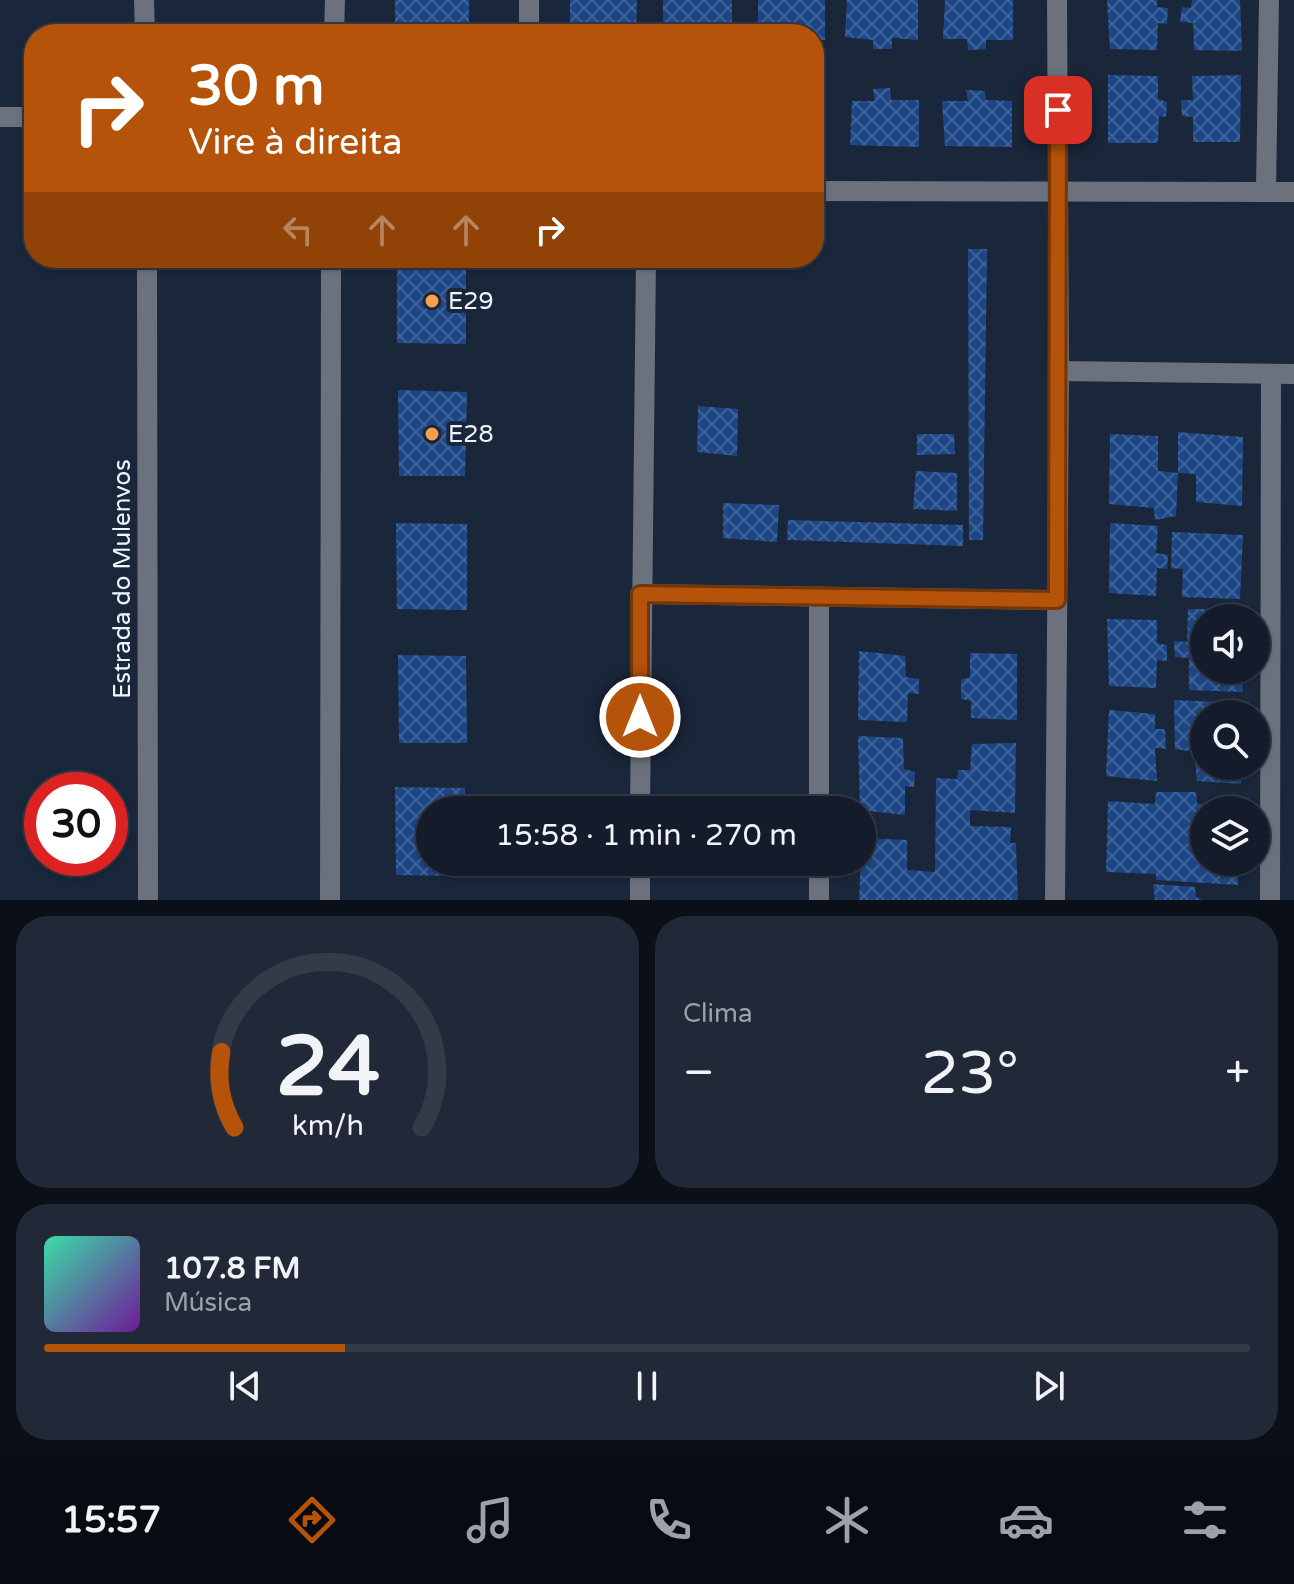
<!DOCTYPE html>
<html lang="pt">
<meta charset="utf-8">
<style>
:root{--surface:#141c2c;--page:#212938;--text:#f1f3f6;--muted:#9da1a9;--line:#333a48;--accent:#b45309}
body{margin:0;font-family:"Varela Round",sans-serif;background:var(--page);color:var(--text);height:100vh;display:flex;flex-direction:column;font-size:30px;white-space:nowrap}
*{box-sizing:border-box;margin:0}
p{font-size:26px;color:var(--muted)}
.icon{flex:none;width:44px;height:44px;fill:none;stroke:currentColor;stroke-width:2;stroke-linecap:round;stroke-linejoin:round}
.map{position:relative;height:900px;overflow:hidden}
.details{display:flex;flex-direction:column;gap:16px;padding:16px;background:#0b0f18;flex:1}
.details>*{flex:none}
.top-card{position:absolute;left:24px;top:24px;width:800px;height:244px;border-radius:32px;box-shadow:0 2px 6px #0004,0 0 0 2px var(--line);background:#b45309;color:#fff;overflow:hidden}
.tools{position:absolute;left:1190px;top:604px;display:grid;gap:16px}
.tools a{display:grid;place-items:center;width:80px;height:80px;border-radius:50%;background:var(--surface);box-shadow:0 2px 6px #0004,0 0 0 2px var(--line);font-size:40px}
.speed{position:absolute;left:24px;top:772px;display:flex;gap:16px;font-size:40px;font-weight:700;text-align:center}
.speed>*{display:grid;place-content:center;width:104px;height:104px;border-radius:50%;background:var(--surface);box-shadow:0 2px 6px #0004,0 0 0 2px var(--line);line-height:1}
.speed .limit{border:12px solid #d22;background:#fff;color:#111}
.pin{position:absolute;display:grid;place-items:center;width:68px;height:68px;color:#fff;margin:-34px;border-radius:16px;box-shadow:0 4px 12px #0006}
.me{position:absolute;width:88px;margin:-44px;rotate:0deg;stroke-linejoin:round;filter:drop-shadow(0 0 6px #0008)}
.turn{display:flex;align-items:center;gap:28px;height:168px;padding:0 32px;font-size:36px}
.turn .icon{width:104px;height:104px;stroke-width:2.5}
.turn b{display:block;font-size:56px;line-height:68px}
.lanes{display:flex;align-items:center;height:76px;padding:0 32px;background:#0003;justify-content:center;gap:40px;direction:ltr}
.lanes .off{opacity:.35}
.big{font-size:60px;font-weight:600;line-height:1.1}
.details .tile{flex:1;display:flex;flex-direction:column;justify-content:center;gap:12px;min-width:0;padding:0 28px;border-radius:32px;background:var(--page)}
.details .dial{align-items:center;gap:0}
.dial svg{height:208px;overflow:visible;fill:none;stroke:var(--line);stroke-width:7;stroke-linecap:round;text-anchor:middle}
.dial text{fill:var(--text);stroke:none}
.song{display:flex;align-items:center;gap:24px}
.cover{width:96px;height:96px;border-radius:12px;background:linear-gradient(135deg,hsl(160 70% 55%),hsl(280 70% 35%))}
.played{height:8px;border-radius:4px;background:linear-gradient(90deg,var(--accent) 25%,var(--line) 25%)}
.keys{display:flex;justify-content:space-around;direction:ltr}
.heat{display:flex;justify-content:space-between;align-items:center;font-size:44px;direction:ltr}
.details .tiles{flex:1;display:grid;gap:16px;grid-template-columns:1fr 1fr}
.tile:last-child{grid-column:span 2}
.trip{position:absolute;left:416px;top:796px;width:460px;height:80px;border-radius:40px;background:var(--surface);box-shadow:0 2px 6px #0004,0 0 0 2px var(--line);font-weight:600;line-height:80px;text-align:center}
.menu{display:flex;height:128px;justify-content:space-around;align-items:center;background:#080b12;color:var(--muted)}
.menu .icon{width:56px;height:56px}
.menu .active{color:var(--accent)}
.menu b{font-size:36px;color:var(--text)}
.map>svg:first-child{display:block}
.building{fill:url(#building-cross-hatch)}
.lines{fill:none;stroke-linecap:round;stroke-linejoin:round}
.minor{stroke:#6b727d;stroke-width:20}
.route-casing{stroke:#753606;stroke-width:20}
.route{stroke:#b45309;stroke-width:14}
.poi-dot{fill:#f99f4d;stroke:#1a263a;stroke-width:3}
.labels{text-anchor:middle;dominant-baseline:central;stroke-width:8;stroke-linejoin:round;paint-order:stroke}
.poi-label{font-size:24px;fill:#f0f5fd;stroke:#1a263a;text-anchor:start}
.street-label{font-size:24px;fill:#f0f5fd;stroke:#1a263a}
</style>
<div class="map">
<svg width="1294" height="900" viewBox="0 0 1294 900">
<defs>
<pattern id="building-cross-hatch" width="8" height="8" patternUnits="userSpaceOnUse" patternTransform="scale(2)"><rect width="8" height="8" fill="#1d4686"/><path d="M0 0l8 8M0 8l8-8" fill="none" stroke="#3e6198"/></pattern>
</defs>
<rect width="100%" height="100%" fill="#1a263a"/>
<g class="building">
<rect x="395" y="0" width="74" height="22"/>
<polygon points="570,0 637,0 636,34 570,34"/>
<rect x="663" y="0" width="69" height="34"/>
<polygon points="758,0 825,0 825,40 814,40 814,34 758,34"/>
<polygon points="847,0 918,0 918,40 892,38 892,49 873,49 873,40 845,37"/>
<polygon points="945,0 1013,0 1013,40 986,40 986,49 968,50 967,39 943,39"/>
<polygon points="1107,0 1157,0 1157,7 1168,8 1167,24 1158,23 1157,50 1110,49"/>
<polygon points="1192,0 1240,0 1242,51 1194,50 1193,23 1180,22 1182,7 1191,8"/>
<polygon points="1108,75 1158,76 1158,99 1167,102 1166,117 1159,116 1158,143 1108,143"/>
<polygon points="1241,75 1240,142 1193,142 1193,117 1182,116 1181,100 1193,100 1192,76"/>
<polygon points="890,88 891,100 919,100 919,147 850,145 852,101 875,101 873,89"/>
<polygon points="966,90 985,91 986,100 1012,101 1012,147 945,146 942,101 968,101"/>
<rect x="814" y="100" width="11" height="46"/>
<polygon points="968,249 987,249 983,540 969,540"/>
<polygon points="397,258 466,258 466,344 397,343"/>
<polygon points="398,390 467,392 465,476 399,476"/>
<polygon points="698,406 738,409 737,456 697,452"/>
<polygon points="1178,432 1243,437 1242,506 1196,502 1196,474 1178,473"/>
<polygon points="917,434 954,434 955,454 917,455"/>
<polygon points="1110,434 1158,436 1158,471 1178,473 1176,516 1155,520 1154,508 1109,504"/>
<polygon points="916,471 957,473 957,511 913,509"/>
<polygon points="723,503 779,505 777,542 723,538"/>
<polygon points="788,520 963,525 963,546 787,540"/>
<polygon points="396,523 467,524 467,610 397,609"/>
<polygon points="1110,523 1158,526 1156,553 1168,555 1167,569 1157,568 1156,596 1109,593"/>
<polygon points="1172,532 1243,535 1240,599 1182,597 1183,569 1171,568"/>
<polygon points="1188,609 1241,609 1241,618 1204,618 1204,670 1242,670 1243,692 1189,690 1189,658 1175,657 1174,641 1187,642"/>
<polygon points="1107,619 1157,620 1157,643 1167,645 1167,661 1157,660 1156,688 1109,686"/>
<polygon points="859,651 905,656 906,677 919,679 919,694 908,693 907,722 858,720"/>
<polygon points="970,653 1017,654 1017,720 971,718 971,701 961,699 961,679 970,678"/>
<polygon points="398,655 466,656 467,743 399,743"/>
<polygon points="1174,700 1242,703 1242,714 1204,714 1204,766 1241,766 1241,784 1197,781 1194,752 1175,749"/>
<polygon points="1109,710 1155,714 1155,729 1165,729 1166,749 1155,748 1157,781 1106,776"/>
<polygon points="858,736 903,738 904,769 915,772 914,787 905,786 905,815 860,810"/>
<polygon points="1016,743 1015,813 970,810 970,826 1011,827 1010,843 1016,843 1018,900 859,900 862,838 907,840 907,870 935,872 936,778 957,779 958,770 970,770 972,744"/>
<polygon points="395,787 465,788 465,810 430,810 430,862 465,862 465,876 396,875"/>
<polygon points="1156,792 1196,792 1197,804 1240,805 1240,810 1204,810 1204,862 1238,862 1238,885 1156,880 1156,874 1106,872 1108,801 1155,804"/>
<polygon points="1153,884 1195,887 1196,897 1203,900 1155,900"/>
</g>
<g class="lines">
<g class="minor">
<polyline points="144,0 145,34"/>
<polyline points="529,0 529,34"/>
<polyline points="334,34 335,0"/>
<polyline points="0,117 34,117"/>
<polyline points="814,191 1294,192"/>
<polyline points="1266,191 1269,0"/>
<polyline points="147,258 148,900"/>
<polyline points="1059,371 1294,374"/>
<polyline points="640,594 1057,600"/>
<polyline points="640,810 646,258"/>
<polyline points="819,810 819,597"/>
<polyline points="640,862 640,900"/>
<polyline points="330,900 331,258"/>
<polyline points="819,900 819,862"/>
<polyline points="1055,900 1059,371 1057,0"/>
<polyline points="1270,900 1271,374"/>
</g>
</g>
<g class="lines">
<defs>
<polyline id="route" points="640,717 640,594 1057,600 1058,110"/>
</defs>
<use href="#route" class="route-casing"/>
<use href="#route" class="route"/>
</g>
<g class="poi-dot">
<circle cx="432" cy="301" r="8"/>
<circle cx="432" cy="434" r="8"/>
</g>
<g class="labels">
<g class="poi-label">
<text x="448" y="301">E29</text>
<text x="448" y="434">E28</text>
</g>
<g class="street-label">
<text transform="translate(122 579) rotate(-90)">Estrada do Mulenvos</text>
</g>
</g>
</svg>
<div class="tools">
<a><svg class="icon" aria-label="sound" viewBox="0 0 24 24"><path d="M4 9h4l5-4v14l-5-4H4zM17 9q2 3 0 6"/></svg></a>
<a><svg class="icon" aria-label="search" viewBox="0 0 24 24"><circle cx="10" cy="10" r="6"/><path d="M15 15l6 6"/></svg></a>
<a><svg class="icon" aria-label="layers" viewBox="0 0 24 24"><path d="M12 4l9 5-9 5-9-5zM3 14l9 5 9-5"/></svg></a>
</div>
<div class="speed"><div class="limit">30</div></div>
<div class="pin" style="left:1058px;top:110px;background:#d93025"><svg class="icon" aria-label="arrive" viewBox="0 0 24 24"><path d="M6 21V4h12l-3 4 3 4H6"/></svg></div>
<svg class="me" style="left:640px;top:717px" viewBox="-20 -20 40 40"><circle r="17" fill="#b45309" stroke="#fff" stroke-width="3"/><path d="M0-11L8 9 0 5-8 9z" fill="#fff"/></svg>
<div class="trip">15:58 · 1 min · 270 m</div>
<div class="top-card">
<div class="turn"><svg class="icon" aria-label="right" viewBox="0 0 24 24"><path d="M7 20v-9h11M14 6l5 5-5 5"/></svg><div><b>30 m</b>Vire à direita</div></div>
<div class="lanes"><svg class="icon off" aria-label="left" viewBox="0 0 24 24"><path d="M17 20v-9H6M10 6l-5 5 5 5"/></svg><svg class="icon off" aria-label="ahead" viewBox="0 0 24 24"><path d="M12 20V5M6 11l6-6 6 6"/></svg><svg class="icon off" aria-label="ahead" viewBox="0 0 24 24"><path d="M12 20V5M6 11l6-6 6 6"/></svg><svg class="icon" aria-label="right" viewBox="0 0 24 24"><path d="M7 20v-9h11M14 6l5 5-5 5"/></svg></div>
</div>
</div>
<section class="details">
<div class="tiles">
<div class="tile dial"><svg viewBox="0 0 100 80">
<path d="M14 69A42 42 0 1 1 86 69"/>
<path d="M14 69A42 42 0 0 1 9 40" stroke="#b45309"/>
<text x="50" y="56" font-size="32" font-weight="700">24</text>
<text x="50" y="72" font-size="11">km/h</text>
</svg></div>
<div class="tile"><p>Clima</p>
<div class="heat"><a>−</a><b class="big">23°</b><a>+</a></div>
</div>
<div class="tile">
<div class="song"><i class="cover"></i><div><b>107.8 FM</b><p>Música</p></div></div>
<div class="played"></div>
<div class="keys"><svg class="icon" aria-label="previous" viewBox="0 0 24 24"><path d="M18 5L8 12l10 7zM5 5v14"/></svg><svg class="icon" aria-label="pause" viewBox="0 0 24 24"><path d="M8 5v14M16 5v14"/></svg><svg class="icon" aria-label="next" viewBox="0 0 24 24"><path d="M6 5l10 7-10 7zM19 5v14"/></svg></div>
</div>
</div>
</section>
<nav class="menu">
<b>15:57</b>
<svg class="icon active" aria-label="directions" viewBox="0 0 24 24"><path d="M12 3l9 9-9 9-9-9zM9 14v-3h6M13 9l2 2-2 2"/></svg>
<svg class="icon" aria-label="music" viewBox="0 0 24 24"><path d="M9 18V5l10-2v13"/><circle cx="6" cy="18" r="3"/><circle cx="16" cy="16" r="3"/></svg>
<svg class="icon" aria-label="phone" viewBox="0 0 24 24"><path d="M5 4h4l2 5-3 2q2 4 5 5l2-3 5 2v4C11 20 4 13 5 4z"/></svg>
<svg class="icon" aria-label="climate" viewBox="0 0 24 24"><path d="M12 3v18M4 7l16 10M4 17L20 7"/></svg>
<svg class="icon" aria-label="car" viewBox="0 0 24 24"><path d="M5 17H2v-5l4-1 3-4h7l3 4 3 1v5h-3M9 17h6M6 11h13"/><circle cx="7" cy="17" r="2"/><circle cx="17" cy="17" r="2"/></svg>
<svg class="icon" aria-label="filters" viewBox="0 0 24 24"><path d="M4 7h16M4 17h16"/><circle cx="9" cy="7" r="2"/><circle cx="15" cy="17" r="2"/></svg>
</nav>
